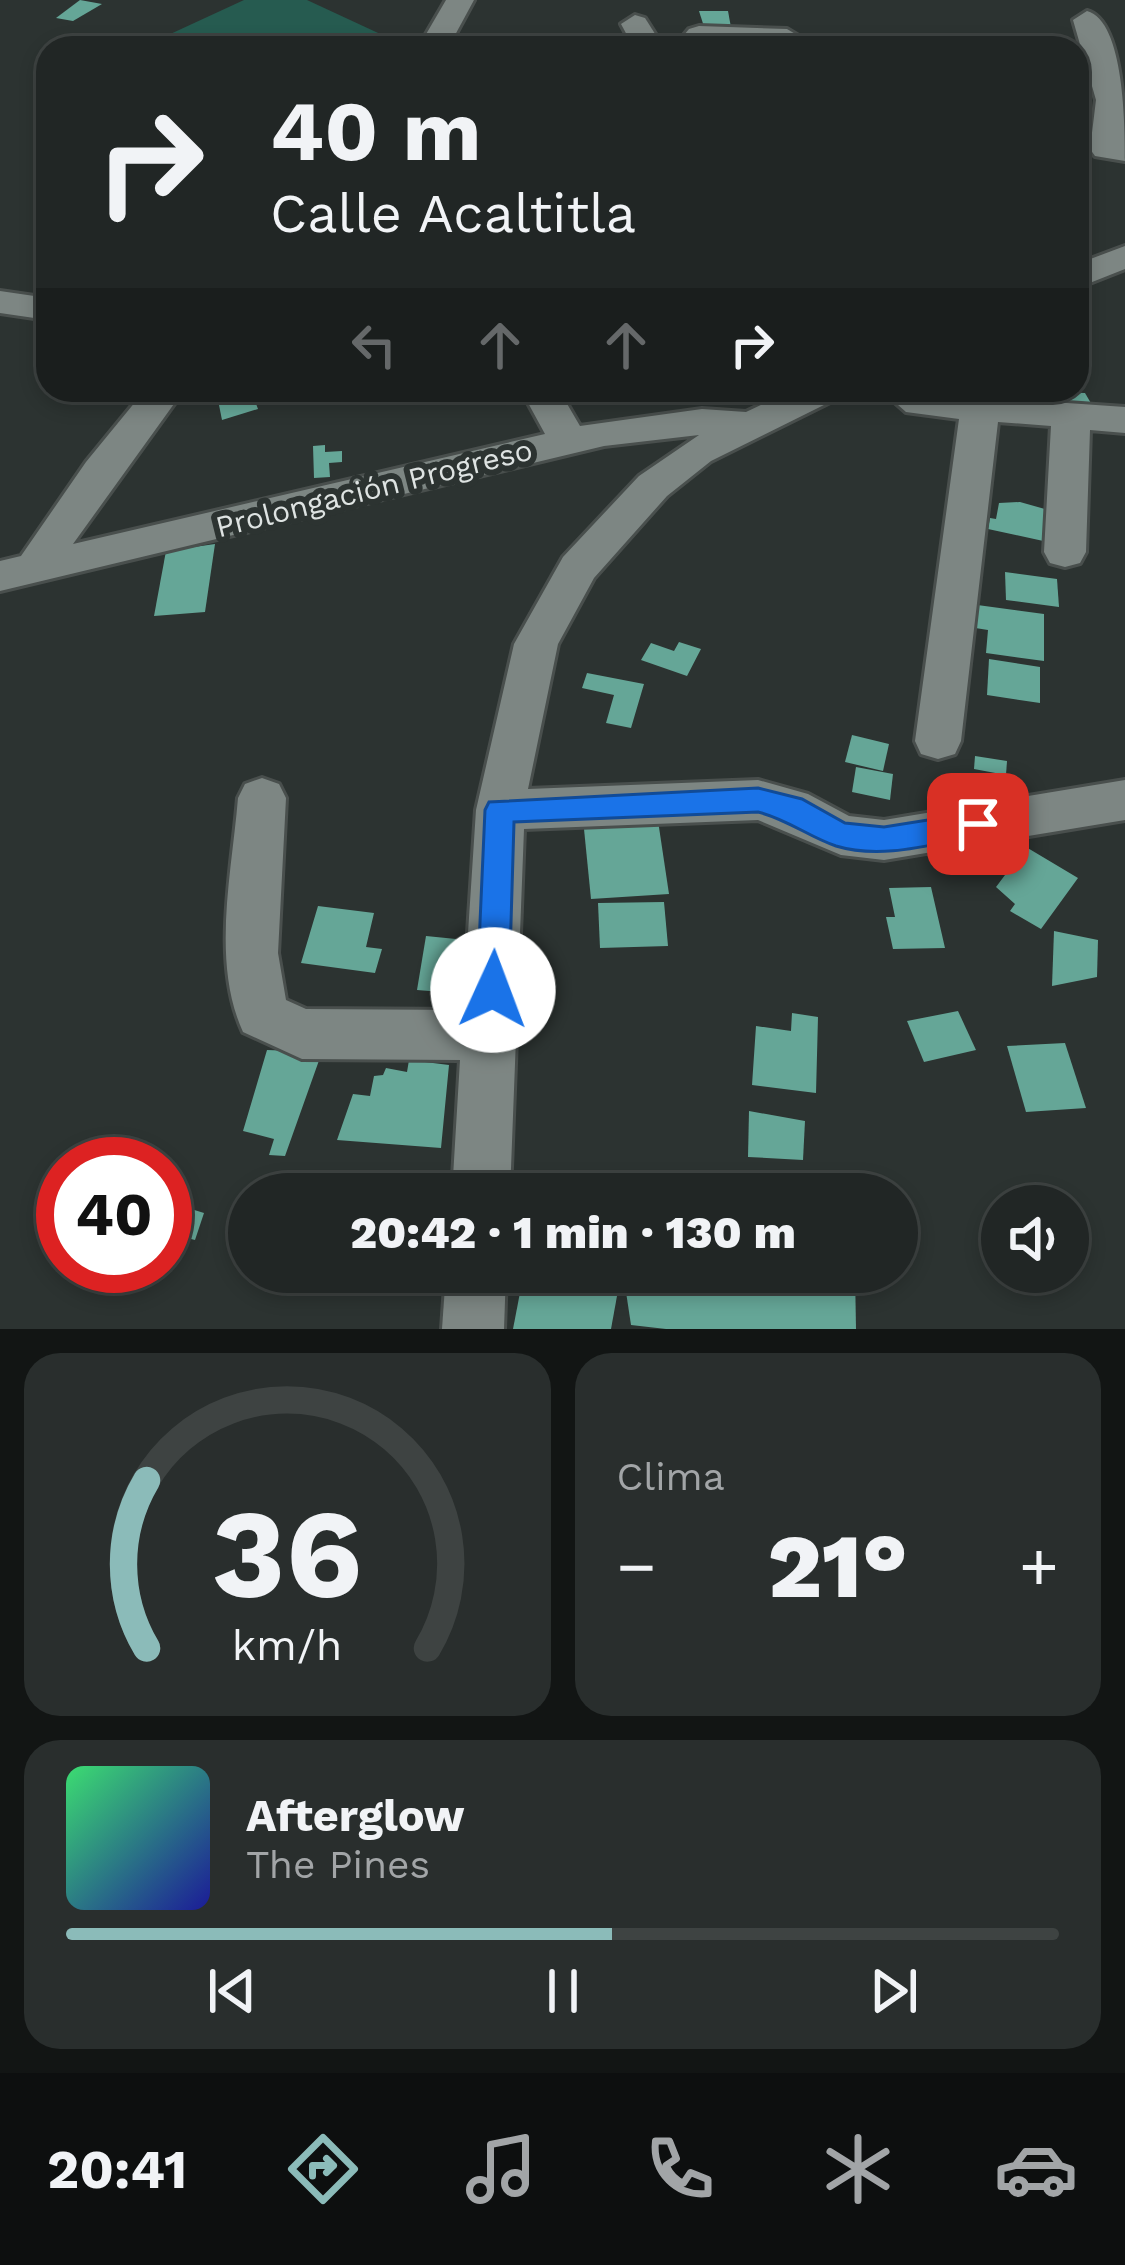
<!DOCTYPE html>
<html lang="es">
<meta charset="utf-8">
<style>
:root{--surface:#212625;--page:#292e2d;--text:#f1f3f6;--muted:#a2a5a7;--line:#3e4342;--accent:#8bbbb9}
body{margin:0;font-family:"Work Sans",sans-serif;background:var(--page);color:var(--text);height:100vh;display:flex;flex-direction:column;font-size:45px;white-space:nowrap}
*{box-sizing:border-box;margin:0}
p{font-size:39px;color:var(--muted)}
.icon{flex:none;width:66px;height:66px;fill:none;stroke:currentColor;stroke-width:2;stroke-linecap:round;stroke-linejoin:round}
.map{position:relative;height:1329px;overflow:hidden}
.sheet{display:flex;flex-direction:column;gap:24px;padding:24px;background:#121514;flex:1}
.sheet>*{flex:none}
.banner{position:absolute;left:36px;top:36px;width:1053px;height:366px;border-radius:36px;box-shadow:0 6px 18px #0003,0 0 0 3px var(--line);background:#212625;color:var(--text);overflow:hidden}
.fabs{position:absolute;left:981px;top:1185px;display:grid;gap:24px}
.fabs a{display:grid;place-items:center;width:108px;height:108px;border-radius:50%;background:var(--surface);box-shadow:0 6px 18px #0003,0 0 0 3px var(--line);font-size:60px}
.speed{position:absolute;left:36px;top:1137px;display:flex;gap:24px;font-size:60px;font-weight:700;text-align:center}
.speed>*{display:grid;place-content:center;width:156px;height:156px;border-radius:50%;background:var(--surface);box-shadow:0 6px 18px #0003,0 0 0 3px var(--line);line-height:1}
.speed .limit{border:18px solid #d22;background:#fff;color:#111}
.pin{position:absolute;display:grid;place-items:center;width:102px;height:102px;color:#fff;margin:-51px;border-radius:24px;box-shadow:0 6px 18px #0006}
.me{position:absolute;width:132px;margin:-66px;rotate:2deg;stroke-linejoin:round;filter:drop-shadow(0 0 9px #0008)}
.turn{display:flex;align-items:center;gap:42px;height:252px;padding:0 36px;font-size:54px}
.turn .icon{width:156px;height:156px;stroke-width:2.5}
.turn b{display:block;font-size:84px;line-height:102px}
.lanes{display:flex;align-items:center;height:114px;padding:0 36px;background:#0003;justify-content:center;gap:60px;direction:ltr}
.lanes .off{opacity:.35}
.big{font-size:90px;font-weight:800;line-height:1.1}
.sheet .tile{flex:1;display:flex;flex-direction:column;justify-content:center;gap:18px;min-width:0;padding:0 42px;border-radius:36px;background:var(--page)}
.sheet .dial{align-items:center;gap:0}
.dial svg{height:312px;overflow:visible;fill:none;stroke:var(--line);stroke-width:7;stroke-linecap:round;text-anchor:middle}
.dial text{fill:var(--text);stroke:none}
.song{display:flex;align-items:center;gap:36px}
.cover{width:144px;height:144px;border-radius:18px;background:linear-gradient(135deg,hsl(140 70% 55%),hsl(240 70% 35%))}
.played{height:12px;border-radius:6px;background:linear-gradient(90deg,var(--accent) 55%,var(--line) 55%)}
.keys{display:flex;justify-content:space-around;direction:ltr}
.heat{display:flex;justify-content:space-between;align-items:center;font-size:66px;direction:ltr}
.sheet .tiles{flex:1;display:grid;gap:24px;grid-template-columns:1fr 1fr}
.tile:last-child{grid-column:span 2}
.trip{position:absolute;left:228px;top:1173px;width:690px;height:120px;border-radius:60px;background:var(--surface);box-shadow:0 6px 18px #0003,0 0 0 3px var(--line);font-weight:800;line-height:120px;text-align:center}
.dock{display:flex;height:192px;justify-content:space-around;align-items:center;background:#0d0f0f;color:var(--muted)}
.dock .icon{width:84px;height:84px}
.dock .current{color:var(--accent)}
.dock b{font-size:54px;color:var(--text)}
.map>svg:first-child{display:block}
.green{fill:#265b50}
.building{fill:#65a697}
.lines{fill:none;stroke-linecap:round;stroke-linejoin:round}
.minor-casing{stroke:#494f4d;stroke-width:6}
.minor{fill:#7d8683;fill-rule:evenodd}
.route{fill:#1a73e8;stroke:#114b97;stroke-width:3}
.labels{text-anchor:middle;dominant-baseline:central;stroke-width:12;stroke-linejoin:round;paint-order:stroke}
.street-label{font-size:30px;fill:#dee3e2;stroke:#2c3331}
</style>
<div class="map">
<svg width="1125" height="1329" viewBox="0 0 1125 1329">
<rect width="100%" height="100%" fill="#2c3331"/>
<polygon class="green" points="244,0 307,0 404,45 140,48"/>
<g class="building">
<polygon points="80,0 102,4 73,21 56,18"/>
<polygon points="699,11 728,11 732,33 706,33"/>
<polygon points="251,390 258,409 222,420 217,395"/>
<polygon points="981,390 1085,393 1092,405 1049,409 985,399"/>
<polygon points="325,445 325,452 342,451 342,462 329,463 330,477 314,478 313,446"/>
<polygon points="1020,502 1059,513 1057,544 988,529 990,518 996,519 999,503"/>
<polygon points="215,544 205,612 154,616 166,551"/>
<polygon points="1005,572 1057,579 1059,607 1006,600"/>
<polygon points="970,604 1044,614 1044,661 986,653 988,630 969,627"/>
<polygon points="679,642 701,649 687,676 641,660 651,643 674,651"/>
<polygon points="989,659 1040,667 1040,703 987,695"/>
<polygon points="587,673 644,684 631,728 606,723 614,695 582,688"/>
<polygon points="852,735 889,744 883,771 845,762"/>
<polygon points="975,756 1007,761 1006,775 974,769"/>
<polygon points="856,767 893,774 890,800 852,792"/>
<polygon points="657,814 669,894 591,899 583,819"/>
<polygon points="1026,847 1078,878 1041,929 1010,911 1015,904 996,887"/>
<polygon points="931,887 945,948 893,949 886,917 895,917 889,888"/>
<polygon points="664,902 668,946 600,948 598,903"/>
<polygon points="318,906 374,913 366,947 382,949 375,973 301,963"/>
<polygon points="1054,931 1098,940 1097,977 1052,986"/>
<polygon points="426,936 456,939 454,993 417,990"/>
<polygon points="958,1011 976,1050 924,1062 907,1021"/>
<polygon points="792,1013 818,1017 816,1093 752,1085 756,1026 791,1031"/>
<polygon points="1065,1043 1086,1108 1026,1112 1007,1046"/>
<polygon points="267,1050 322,1052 285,1156 269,1155 274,1139 243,1131"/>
<polygon points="409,1060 449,1065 441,1148 337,1140 353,1094 370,1096 374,1076 383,1075 386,1068 407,1072"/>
<polygon points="749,1111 805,1121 803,1160 748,1157"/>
<polygon points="408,1178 443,1181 443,1194 405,1194"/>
<polygon points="609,1184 668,1191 668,1194 611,1194"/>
<polygon points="188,1208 204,1213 195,1240 179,1236"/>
<polygon points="623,1272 855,1272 856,1329 666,1329 631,1325"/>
<polygon points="523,1277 617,1296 611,1329 513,1329"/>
</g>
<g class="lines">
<defs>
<g id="minor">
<polygon points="446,0 474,0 448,48 418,48"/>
<path d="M 1087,11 C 1125,21 1125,129 1125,161 L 1095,156 L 1090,149 L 1096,100 L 1073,20 Z"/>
<polygon points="635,15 645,18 664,48 634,48 621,24"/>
<polygon points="699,26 787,29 802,38 787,47 689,41 684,35 689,29"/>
<polygon points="1125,246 1125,269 1077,288 1077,264"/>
<polygon points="0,291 48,298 48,320 0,313"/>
<path d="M 145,390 L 184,390 L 73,544 L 545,434 L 521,390 L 559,390 L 580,426 L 702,409 L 746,412 L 792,390 L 842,390 L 836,399 L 711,461 L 667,496 L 594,578 L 558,644 L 528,789 L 758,780 L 808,794 L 849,816 L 884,820 L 1125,780 L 1125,820 L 884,860 L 841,855 L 758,820 L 524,829 L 510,1194 L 452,1194 L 460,1060 L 302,1059 L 243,1032 C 211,962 232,872 238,798 L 245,784 L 262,778 L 279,784 L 286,798 L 278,953 L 286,1000 L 306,1009 L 463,1010 L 476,810 L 514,644 L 563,557 L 639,476 L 699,435 L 604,446 L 0,591 L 0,561 L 21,556 L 86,462 Z"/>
<polygon points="881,390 1125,407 1125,433 1090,430 1086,552 1080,563 1065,567 1050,563 1044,552 1051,426 998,422 961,741 955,754 938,759 921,754 915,741 959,419 906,412"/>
<polygon points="446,1272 506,1272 504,1329 442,1329"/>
</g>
</defs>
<use href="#minor" class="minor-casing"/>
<use href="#minor" class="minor"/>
</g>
<path class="route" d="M 758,788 L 802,799 L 845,823 L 884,827 L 978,812 L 989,815 L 993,824 L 989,833 L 978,836 C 932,844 882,860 836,846 C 809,837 787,819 758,812 L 514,822 L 509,990 L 504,1000 L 493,1005 L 481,1000 L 477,990 L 485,810 L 489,802 Z"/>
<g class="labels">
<g class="street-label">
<text transform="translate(374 488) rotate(-14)">Prolongación Progreso</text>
</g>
</g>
</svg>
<div class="fabs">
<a><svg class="icon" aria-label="sound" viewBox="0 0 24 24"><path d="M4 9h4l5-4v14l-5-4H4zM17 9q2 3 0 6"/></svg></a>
</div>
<div class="speed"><div class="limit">40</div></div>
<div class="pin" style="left:978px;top:824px;background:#d93025"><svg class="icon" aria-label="arrive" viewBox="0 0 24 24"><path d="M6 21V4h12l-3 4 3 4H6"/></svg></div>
<svg class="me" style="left:493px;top:990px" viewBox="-20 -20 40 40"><circle r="19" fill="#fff"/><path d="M0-13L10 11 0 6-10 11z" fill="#1a73e8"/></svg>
<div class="trip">20:42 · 1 min · 130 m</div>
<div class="banner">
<div class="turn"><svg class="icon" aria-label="right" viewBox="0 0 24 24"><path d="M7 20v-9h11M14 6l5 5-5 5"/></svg><div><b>40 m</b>Calle Acaltitla</div></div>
<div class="lanes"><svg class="icon off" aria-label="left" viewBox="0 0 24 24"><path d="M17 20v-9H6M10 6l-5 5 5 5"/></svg><svg class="icon off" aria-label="ahead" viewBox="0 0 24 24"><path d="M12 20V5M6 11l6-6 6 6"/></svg><svg class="icon off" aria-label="ahead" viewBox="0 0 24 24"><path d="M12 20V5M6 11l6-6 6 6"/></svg><svg class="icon" aria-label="right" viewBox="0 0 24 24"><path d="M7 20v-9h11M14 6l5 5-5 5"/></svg></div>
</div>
</div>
<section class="sheet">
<div class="tiles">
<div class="tile dial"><svg viewBox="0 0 100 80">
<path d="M14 69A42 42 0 1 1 86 69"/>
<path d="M14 69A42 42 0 0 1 14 26" stroke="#8bbbb9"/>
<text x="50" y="56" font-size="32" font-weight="700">36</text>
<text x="50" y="72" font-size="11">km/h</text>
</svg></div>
<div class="tile"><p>Clima</p>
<div class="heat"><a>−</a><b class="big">21°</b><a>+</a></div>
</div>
<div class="tile">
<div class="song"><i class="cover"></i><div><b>Afterglow</b><p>The Pines</p></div></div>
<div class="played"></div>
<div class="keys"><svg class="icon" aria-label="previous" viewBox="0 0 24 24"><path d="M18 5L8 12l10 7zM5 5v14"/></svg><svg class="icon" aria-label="pause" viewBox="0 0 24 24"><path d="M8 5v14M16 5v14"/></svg><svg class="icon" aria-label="next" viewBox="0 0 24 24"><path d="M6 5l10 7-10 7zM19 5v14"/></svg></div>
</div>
</div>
</section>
<nav class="dock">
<b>20:41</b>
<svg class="icon current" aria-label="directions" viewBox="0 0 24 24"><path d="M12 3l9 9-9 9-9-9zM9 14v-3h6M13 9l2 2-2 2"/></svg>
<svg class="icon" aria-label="music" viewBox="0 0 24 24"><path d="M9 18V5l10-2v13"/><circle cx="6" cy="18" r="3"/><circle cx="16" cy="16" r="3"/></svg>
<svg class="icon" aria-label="phone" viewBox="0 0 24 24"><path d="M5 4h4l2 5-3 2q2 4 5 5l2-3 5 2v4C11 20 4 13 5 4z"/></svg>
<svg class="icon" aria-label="climate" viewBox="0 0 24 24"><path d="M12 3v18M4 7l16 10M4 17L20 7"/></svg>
<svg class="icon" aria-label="car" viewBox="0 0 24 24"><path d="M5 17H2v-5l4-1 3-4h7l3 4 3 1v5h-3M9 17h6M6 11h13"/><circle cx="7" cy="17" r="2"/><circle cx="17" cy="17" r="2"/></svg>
</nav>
